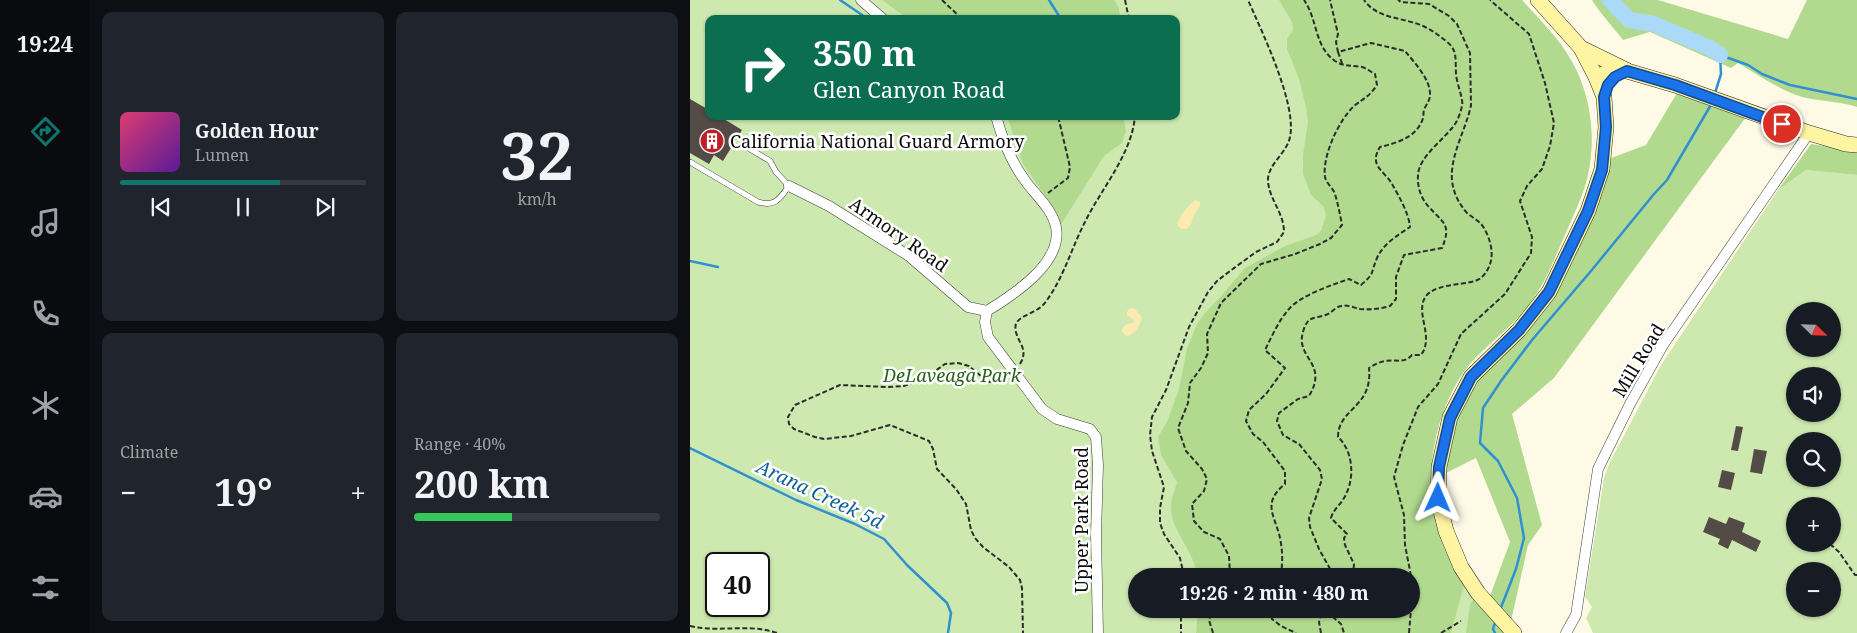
<!DOCTYPE html>
<meta charset="utf-8">
<style>
:root{--surface:#171b24;--page:#20242c;--text:#f1f3f6;--muted:#9ea1a6;--line:#363941;--accent:#0f766e}
body{margin:0;font-family:"Noto Serif",serif;background:var(--page);color:var(--text);height:100vh;display:flex;flex-direction:column;font-size:19px;white-space:nowrap}
*{box-sizing:border-box;margin:0}
p{font-size:16px;color:var(--muted)}
.icon{flex:none;width:28px;height:28px;fill:none;stroke:currentColor;stroke-width:2;stroke-linecap:round;stroke-linejoin:round}
.map{position:relative;flex:1;overflow:hidden}
.details{display:flex;flex-direction:column;gap:12px;padding:12px;background:#0d0f14;width:600px}
.details>*{flex:none}
.hud{position:absolute;left:15px;top:15px;width:475px;height:105px;border-radius:10px;box-shadow:0 1px 4px #0004;background:#0b6e4f;color:#fff;overflow:hidden}
.needle{width:32px;rotate:113deg}
.controls{position:absolute;left:1096px;top:302px;display:grid;gap:10px}
.controls a{display:grid;place-items:center;width:55px;height:55px;border-radius:50%;background:var(--surface);box-shadow:0 1px 4px #0004;font-size:25px}
.speed{position:absolute;left:15px;top:552px;display:flex;gap:10px;font-size:25px;font-weight:700;text-align:center}
.speed>*{display:grid;place-content:center;width:65px;height:65px;border-radius:50%;background:var(--surface);box-shadow:0 1px 4px #0004;line-height:1}
.speed .limit{border:2px solid #111;border-radius:8px;background:#fff;color:#111}
.pin{position:absolute;display:grid;place-items:center;width:42px;height:42px;color:#fff;margin:-21px;border:2px solid #fff;border-radius:50%;box-shadow:0 1px 5px #0007}
.me{position:absolute;width:55px;margin:-28px;rotate:1deg;stroke-linejoin:round;filter:drop-shadow(0 0 4px #0008)}
.turn{display:flex;align-items:center;gap:18px;height:105px;padding:0 25px;font-size:22px}
.turn .icon{width:65px;height:65px;stroke-width:2.5}
.turn b{display:block;font-size:35px;line-height:42px}
.big{font-size:38px;font-weight:700;line-height:1.1}
.details .widget{flex:1;display:flex;flex-direction:column;justify-content:center;gap:8px;min-width:0;padding:0 18px;border-radius:10px;background:var(--page)}
.details .dial{align-items:center;gap:0}
.dial b{font-size:65px;line-height:1}
.song{display:flex;align-items:center;gap:15px}
.cover{width:60px;height:60px;border-radius:8px;background:linear-gradient(135deg,hsl(340 70% 55%),hsl(270 70% 35%))}
.played{height:5px;border-radius:2px;background:linear-gradient(90deg,var(--accent) 65%,var(--line) 65%)}
.keys{display:flex;justify-content:space-around;direction:ltr}
.heat{display:flex;justify-content:space-between;align-items:center;font-size:28px;direction:ltr}
.charge{height:8px;border-radius:4px;background:linear-gradient(90deg,#34c759 40%,var(--line) 0)}
.details .tiles{flex:1;display:grid;gap:12px;grid-template-columns:repeat(2,1fr)}
.trip{position:absolute;left:438px;top:568px;width:292px;height:50px;border-radius:25px;background:var(--surface);box-shadow:0 1px 4px #0004;font-weight:700;line-height:50px;text-align:center}
main{display:flex;flex:1;min-height:0}
.tabs{display:flex;flex-direction:column;width:90px;justify-content:space-around;align-items:center;background:#090b0e;color:var(--muted)}
.tabs .icon{width:35px;height:35px}
.tabs .current{color:var(--accent)}
.tabs b{font-size:22px;color:var(--text)}
.map>svg:first-child{display:block}
.green{fill:#cee9b0;fill-rule:evenodd}
.forest{fill:#b1da8f}
.sand{fill:#fcebb1}
.lines{fill:none;stroke-linecap:round;stroke-linejoin:round}
.stream{stroke:#3090d0;stroke-width:2.5}
.river{stroke:#aadaf7;stroke-width:16}
.building{fill:#524b46}
.lane-casing{stroke:#3d3d3d;stroke-width:6}
.street-casing{stroke:#3d3d3d;stroke-width:11}
.secondary-casing{stroke:#2c2c2c;stroke-width:16}
.path{stroke:#2c2c2c;stroke-width:2;stroke-dasharray:5 2.5;stroke-linecap:butt}
.lane{stroke:#fff;stroke-width:5}
.street{stroke:#fff;stroke-width:10}
.secondary{stroke:#fff4a1;stroke-width:15}
.route-casing{stroke:#114b97;stroke-width:12}
.route{stroke:#1a73e8;stroke-width:9}
.labels{text-anchor:middle;dominant-baseline:central;stroke-width:5;stroke-linejoin:round;paint-order:stroke}
.poi-label{font-size:18px;fill:#0a0a0a;stroke:#fff;text-anchor:start}
.street-label{font-size:18px;fill:#0a0a0a;stroke:#fff}
.park-label{font-size:18px;font-style:italic;fill:#29611a;stroke:#fff}
.water-label{font-size:19px;font-style:italic;fill:#12609c;stroke:#fff}
</style>
<main>
<nav class="tabs">
<b>19:24</b>
<svg class="icon current" aria-label="directions" viewBox="0 0 24 24"><path d="M12 3l9 9-9 9-9-9zM9 14v-3h6M13 9l2 2-2 2"/></svg>
<svg class="icon" aria-label="music" viewBox="0 0 24 24"><path d="M9 18V5l10-2v13"/><circle cx="6" cy="18" r="3"/><circle cx="16" cy="16" r="3"/></svg>
<svg class="icon" aria-label="phone" viewBox="0 0 24 24"><path d="M5 4h4l2 5-3 2q2 4 5 5l2-3 5 2v4C11 20 4 13 5 4z"/></svg>
<svg class="icon" aria-label="climate" viewBox="0 0 24 24"><path d="M12 3v18M4 7l16 10M4 17L20 7"/></svg>
<svg class="icon" aria-label="car" viewBox="0 0 24 24"><path d="M5 17H2v-5l4-1 3-4h7l3 4 3 1v5h-3M9 17h6M6 11h13"/><circle cx="7" cy="17" r="2"/><circle cx="17" cy="17" r="2"/></svg>
<svg class="icon" aria-label="filters" viewBox="0 0 24 24"><path d="M4 7h16M4 17h16"/><circle cx="9" cy="7" r="2"/><circle cx="15" cy="17" r="2"/></svg>
</nav>
<section class="details">
<div class="tiles">
<div class="widget">
<div class="song"><i class="cover"></i><div><b>Golden Hour</b><p>Lumen</p></div></div>
<div class="played"></div>
<div class="keys"><svg class="icon" aria-label="previous" viewBox="0 0 24 24"><path d="M18 5L8 12l10 7zM5 5v14"/></svg><svg class="icon" aria-label="pause" viewBox="0 0 24 24"><path d="M8 5v14M16 5v14"/></svg><svg class="icon" aria-label="next" viewBox="0 0 24 24"><path d="M6 5l10 7-10 7zM19 5v14"/></svg></div>
</div>
<div class="widget dial"><b>32</b><p>km/h</p></div>
<div class="widget"><p>Climate</p>
<div class="heat"><a>−</a><b class="big">19°</b><a>+</a></div>
</div>
<div class="widget"><p>Range · 40%</p><b class="big">200 km</b><div class="charge"></div></div>
</div>
</section>
<div class="map">
<svg width="1167" height="633" viewBox="0 0 1167 633">
<rect width="100%" height="100%" fill="#fffae6"/>
<g class="green">
<path d="M 0,0 L 832,0 C 847,17 864,33 876,52 C 901,90 908,139 896,183 C 891,199 884,214 878,229 C 866,254 857,281 840,303 C 823,326 798,343 779,365 C 753,397 736,453 740,493 C 742,520 753,548 766,572 L 814,633 L 0,633 ZM 19,19 L 486,19 L 486,116 L 19,116 ZM 26,564 L 69,564 L 69,606 L 26,606 ZM 446,576 L 721,576 L 721,609 L 446,609 Z"/>
<path d="M 1116,170 L 1167,175 L 1167,633 L 903,633 L 896,618 L 902,607 L 895,597 L 914,478 L 919,464 L 971,365 L 1088,190 ZM 1105,311 L 1142,311 L 1142,349 L 1105,349 ZM 1105,376 L 1142,376 L 1142,414 L 1105,414 ZM 1105,441 L 1142,441 L 1142,479 L 1105,479 ZM 1105,506 L 1142,506 L 1142,544 L 1105,544 ZM 1105,571 L 1142,571 L 1142,609 L 1105,609 Z"/>
</g>
<g class="forest">
<polygon points="192,0 424,0 429,8 430,19 218,19"/>
<path d="M 589,0 L 832,0 C 846,16 862,31 874,49 C 901,87 908,138 896,183 C 891,199 884,214 877,229 C 866,254 857,281 840,303 C 823,327 798,343 779,365 C 763,385 753,408 747,433 C 733,492 742,534 774,585 L 761,633 L 506,633 L 508,609 L 721,609 L 721,576 L 507,576 C 505,552 483,534 481,510 C 480,500 485,491 487,482 L 471,455 L 468,437 L 477,422 L 489,389 L 497,349 L 507,324 L 514,314 L 531,296 L 555,268 L 593,247 L 626,235 L 631,231 L 636,215 L 633,206 L 621,195 L 613,174 L 613,155 L 618,122 L 616,107 L 609,79 L 597,49 L 597,39 L 603,30 L 602,22 Z"/>
<path d="M 902,0 L 968,0 L 1098,39 L 1117,0 L 1167,0 L 1167,107 C 1147,100 1125,102 1106,95 C 1085,87 1067,74 1048,63 L 1041,68 L 960,32 L 933,40 C 924,28 909,12 902,0 Z"/>
<polygon points="987,93 1056,117 864,378 822,414 852,525 838,545 821,621 800,596 820,542 786,458 754,474 764,417 785,380 831,338 902,216 921,158 956,145"/>
<polygon points="317,116 433,116 436,132 432,143 414,156 370,226 367,213 333,164"/>
<polygon points="1121,144 1167,151 1167,175 1116,170 1088,190"/>
<polygon points="784,598 814,633 776,633 780,605"/>
</g>
<g class="sand">
<path d="M 506,200 L 510,202 L 510,206 L 503,217 L 501,225 L 496,229 L 492,229 L 487,225 C 488,219 500,202 506,200 Z"/>
<path d="M 440,308 L 445,309 L 452,318 C 449,326 445,335 436,336 L 432,331 C 433,324 437,324 443,323 L 444,320 L 437,315 L 437,312 Z"/>
</g>
<g class="lines">
<g class="stream">
<polyline points="150,0 178,19"/>
<polyline points="359,0 371,19"/>
<polyline points="1025,93 1031,74 1030,55 1058,65 1072,74 1100,85 1167,99"/>
<polyline points="426,116 426,117"/>
<polyline points="0,261 28,267"/>
<polyline points="0,448 106,500 165,524 194,539 217,565 257,603 261,613 258,633"/>
<polyline points="810,610 826,569 834,538 827,498 808,461 790,443 793,408 811,381 842,340 901,271 964,194 977,180 1022,103"/>
<polyline points="805,633 803,629 806,620"/>
</g>
<polyline class="river" points="920,0 939,20 964,24 1020,48 1030,55"/>
</g>
<g class="building">
<polygon points="0,99 19,110 19,116 29,116 52,130 33,161 24,155 19,164 0,153"/>
<polygon points="1046,426 1053,427 1048,451 1041,450"/>
<polygon points="1064,449 1077,451 1072,474 1060,472"/>
<polygon points="1032,470 1045,473 1041,490 1028,487"/>
<polygon points="1019,517 1036,524 1039,517 1055,523 1052,532 1071,541 1066,552 1042,540 1038,549 1028,544 1030,539 1013,532"/>
</g>
<g class="lines">
<defs>
<path id="lane" d="M 0,162 L 68,202 C 86,207 89,199 99,186 L 86,172 L 80,161 L 60,149"/>
<g id="street">
<polyline points="171,0 193,19"/>
<path d="M 306,116 C 312,138 320,160 334,179 C 344,194 362,208 366,227 C 373,263 323,295 297,311 L 295,322 L 298,337 L 352,409 L 367,419 L 400,429 L 406,437 L 408,465 L 406,535 L 408,633"/>
<polyline points="99,186 139,206 219,256 278,307 297,311"/>
<polyline points="876,633 886,615 908,469 940,404 973,345 1119,133"/>
</g>
<g id="secondary">
<polyline points="891,48 936,70"/>
<polyline points="906,77 921,71 937,71 985,85 1119,133 1156,144 1167,145"/>
<polyline points="824,633 788,593 771,567 756,531 748,499 749,467 760,417 781,377 829,330 859,292 898,211 912,169 916,127 914,97 906,77 891,48 848,0"/>
</g>
</defs>
<use href="#lane" class="lane-casing"/>
<use href="#street" class="street-casing"/>
<use href="#secondary" class="secondary-casing"/>
<g class="path">
<polyline points="252,0 272,19"/>
<polyline points="435,0 439,19"/>
<polyline points="648,52 653,66"/>
<polyline points="358,193 378,178 380,167 368,116"/>
<path d="M 330,364 C 341,346 322,340 326,323 C 333,314 346,313 354,304 C 373,280 381,249 395,222 C 411,189 442,154 445,116"/>
<polyline points="317,376 308,381 298,382 279,366 268,363 255,364 234,379 214,386 198,387 150,385 105,405 98,417 99,424 104,429 125,437 134,439 161,436 200,425 239,441 243,449 247,469 266,489 276,504 281,530 285,538 293,547 319,567 330,580 332,588 333,633"/>
<polyline points="1140,544 1149,552 1165,575 1167,575"/>
<path d="M 494,576 L 490,558 L 474,534 L 470,523 L 470,508 L 474,487 L 462,451 L 460,435 L 462,417 L 476,390 L 499,327 L 518,292 L 527,281 L 540,271 L 566,252 L 587,242 L 594,232 C 594,213 579,199 578,181 C 577,165 597,153 600,137 C 607,104 572,32 558,0"/>
<path d="M 540,576 L 539,556 L 530,539 L 514,532 L 504,521 L 502,504 L 514,491 L 517,479 L 512,469 L 496,451 L 488,428 L 498,403 L 500,383 L 511,368 L 518,353 L 517,334 L 531,303 L 571,264 L 605,254 L 630,244 L 641,238 L 652,225 C 650,214 648,204 645,194 C 643,188 636,183 635,177 C 632,156 649,120 664,106 C 674,98 679,97 687,85 L 685,74 C 681,72 676,68 672,67 C 662,65 654,67 645,61 C 624,46 628,20 614,0"/>
<path d="M 591,576 C 592,566 593,555 591,544 C 588,518 569,505 595,484 L 595,471 L 573,442 L 563,434 L 556,421 L 559,410 L 576,394 L 595,368 L 575,350 C 582,336 589,320 599,309 C 611,295 642,285 659,279 L 671,285 C 686,272 680,274 687,258 C 693,244 708,235 720,227 C 719,214 709,196 702,184 C 695,171 678,166 690,147 C 706,143 725,138 732,121 C 734,117 733,113 734,110 C 736,104 740,101 740,95 C 741,80 724,62 715,51 L 681,43 L 648,52 L 646,42 L 648,34 L 640,0"/>
<path d="M 644,576 L 629,549 L 620,527 L 619,518 L 632,479 L 630,470 L 609,444 L 593,435 L 587,421 L 589,413 L 608,399 L 619,396 C 639,363 605,358 613,332 C 618,314 624,320 638,314 C 642,312 646,307 651,306 C 657,304 664,308 670,309 C 680,310 690,309 700,306 L 706,299 L 706,277 L 714,255 L 752,248 C 762,224 753,223 739,207 C 731,199 727,186 728,175 C 729,156 755,139 765,124 C 768,120 771,111 772,106 C 774,100 766,82 766,73 C 765,61 768,50 757,42 C 750,36 743,31 735,27 C 715,17 688,20 674,0"/>
<path d="M 663,576 L 664,564 L 655,545 L 654,538 L 657,534 L 641,518 C 643,510 650,505 654,498 C 665,480 664,452 648,437 C 648,408 683,408 679,368 C 684,365 689,362 695,361 C 706,359 714,364 722,355 L 731,355 C 745,336 724,313 736,296 C 748,281 782,287 792,277 C 806,263 803,244 794,228 C 790,221 783,218 777,213 C 771,206 766,198 764,190 C 755,163 776,131 781,105 L 780,53 L 767,24 L 759,16 L 739,4 L 711,2 L 708,0"/>
<polyline points="721,576 715,545 714,515 704,477 713,445 728,407 748,384 771,334 815,294 841,253 842,237 830,201 837,186 852,169 860,146 864,123 855,83 839,34 800,0"/>
<polyline points="491,609 491,633"/>
<polyline points="581,609 582,619 591,626 606,633"/>
<polyline points="643,609 643,617 651,624 654,633"/>
<path d="M 0,626 C 30,633 58,623 87,633"/>
<polyline points="523,633 519,620 523,609"/>
<polyline points="631,633 629,622 632,609"/>
<polyline points="719,633 723,586 721,577"/>
<polyline points="751,633 771,621"/>
</g>
<use href="#lane" class="lane"/>
<use href="#street" class="street"/>
<use href="#secondary" class="secondary"/>
</g>
<g class="lines">
<defs>
<polyline id="route" points="748,498 749,467 760,418 781,377 829,330 859,292 898,211 912,170 916,127 914,97 918,85 925,77 937,71 985,85 1092,124"/>
</defs>
<use href="#route" class="route-casing"/>
<use href="#route" class="route"/>
</g>
<defs>
<symbol id="building-disc" viewBox="-11 -11 22 22"><circle r="9.5" fill="#bb2028" stroke="#fff"/><path d="M-4-6H4V6H1V3H-1V6H-4ZM-2.5-4.3h1.7v1.8h-1.7ZM.8-4.3h1.7v1.8H.8ZM-2.5-1h1.7V.8h-1.7ZM.8-1h1.7V.8H.8Z" fill="#fff"/></symbol>
</defs>
<g fill-rule="evenodd">
<use href="#building-disc" x="8" y="127" width="28" height="28"/>
</g>
<g class="labels">
<g class="poi-label">
<text x="40" y="141">California National Guard Armory</text>
</g>
<g class="street-label">
<text transform="translate(209 234) rotate(35)">Armory Road</text>
<text transform="translate(948 360) rotate(-59)">Mill Road</text>
<text transform="translate(391 520) rotate(-90)">Upper Park Road</text>
</g>
<g class="park-label">
<text x="262" y="375">DeLaveaga Park</text>
</g>
<g class="water-label">
<text transform="translate(130 494) rotate(25)">Arana Creek 5d</text>
</g>
</g>
</svg>
<div class="controls">
<a><svg class="needle" viewBox="-14 -14 28 28"><path d="M0-13l5 13h-10z" fill="#e53935"/><path d="M0 13l5-13h-10z" fill="#9ea1a6"/></svg></a>
<a><svg class="icon" aria-label="sound" viewBox="0 0 24 24"><path d="M4 9h4l5-4v14l-5-4H4zM17 9q2 3 0 6"/></svg></a>
<a><svg class="icon" aria-label="search" viewBox="0 0 24 24"><circle cx="10" cy="10" r="6"/><path d="M15 15l6 6"/></svg></a>
<a>+</a>
<a>−</a>
</div>
<div class="speed"><div class="limit">40</div></div>
<div class="pin" style="left:1092px;top:124px;background:#d93025"><svg class="icon" aria-label="arrive" viewBox="0 0 24 24"><path d="M6 21V4h12l-3 4 3 4H6"/></svg></div>
<svg class="me" style="left:748px;top:498px" viewBox="-20 -20 40 40"><path d="M0-17L14 15 0 8-14 15z" fill="#1a73e8" stroke="#fff" stroke-width="4"/></svg>
<div class="trip">19:26 · 2 min · 480 m</div>
<div class="hud">
<div class="turn"><svg class="icon" aria-label="right" viewBox="0 0 24 24"><path d="M7 20v-9h11M14 6l5 5-5 5"/></svg><div><b>350 m</b>Glen Canyon Road</div></div>
</div>
</div>
</main>
